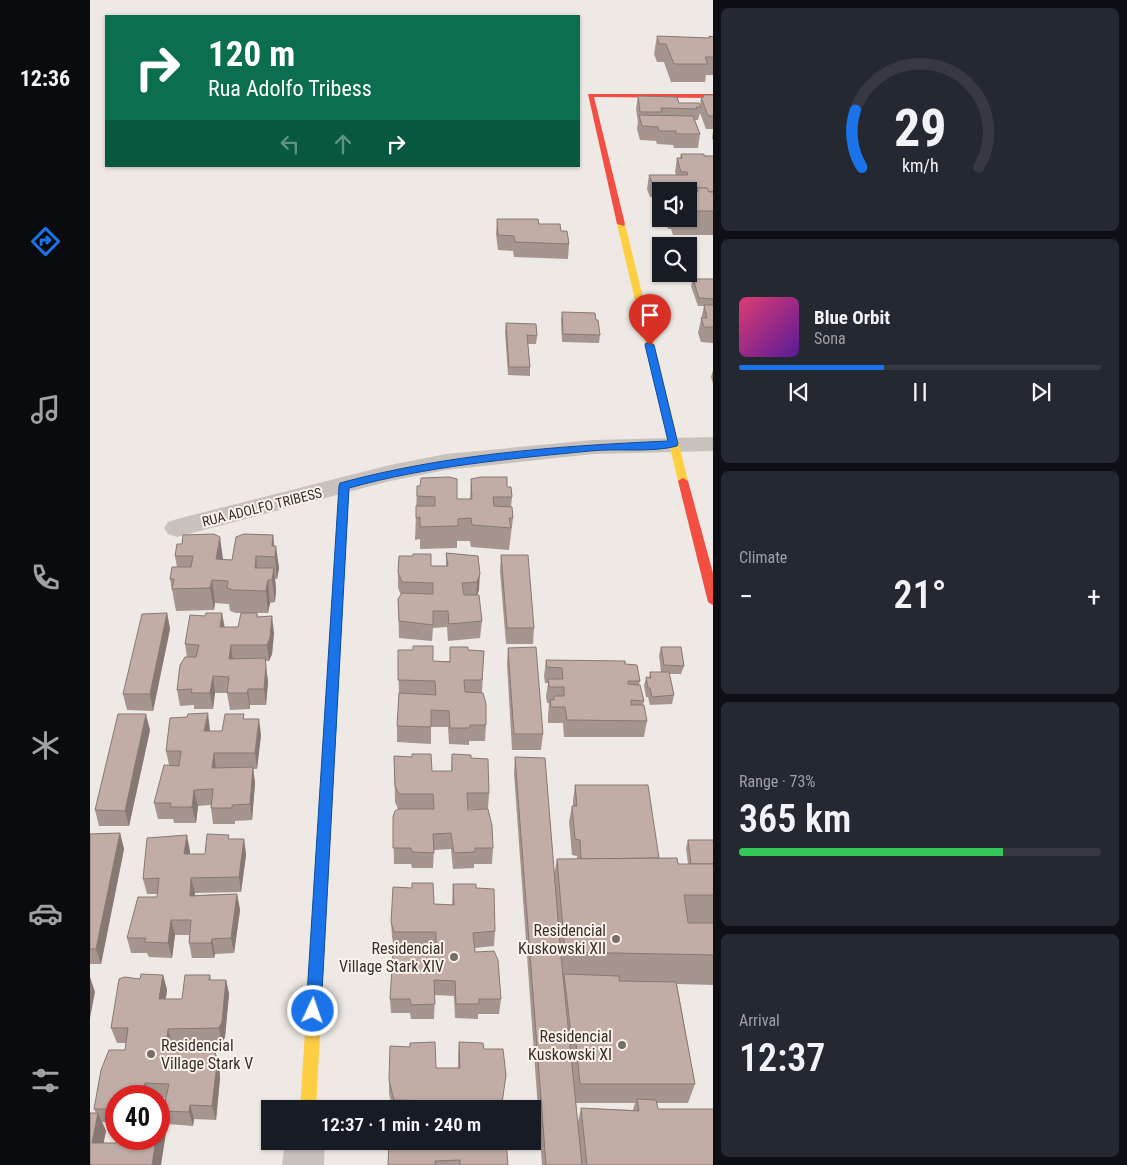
<!DOCTYPE html>
<meta charset="utf-8">
<style>
:root{--surface:#171b24;--page:#242831;--text:#f1f3f6;--muted:#9ea1a6;--line:#363941;--accent:#1a73e8}
body{margin:0;font-family:"Roboto Condensed",sans-serif;background:var(--page);color:var(--text);height:100vh;display:flex;flex-direction:column;font-size:19px;white-space:nowrap}
*{box-sizing:border-box;margin:0}
p{font-size:16px;color:var(--muted)}
.icon{flex:none;width:28px;height:28px;fill:none;stroke:currentColor;stroke-width:2;stroke-linecap:round;stroke-linejoin:round}
.map{position:relative;flex:1;overflow:hidden}
.drawer{display:flex;flex-direction:column;gap:8px;padding:8px;background:#0d0f14;width:414px}
.drawer>*{flex:none}
.hud{position:absolute;left:15px;top:15px;width:475px;height:152px;border-radius:0px;box-shadow:0 1px 4px #0004;background:#0b6e4f;color:#fff;overflow:hidden}
.controls{position:absolute;left:562px;top:182px;display:grid;gap:10px}
.controls a{display:grid;place-items:center;width:45px;height:45px;border-radius:0px;background:var(--surface);box-shadow:0 1px 4px #0004;font-size:25px}
.speed{position:absolute;left:15px;top:1085px;display:flex;gap:10px;font-size:25px;font-weight:700;text-align:center}
.speed>*{display:grid;place-content:center;width:65px;height:65px;border-radius:50%;background:var(--surface);box-shadow:0 1px 4px #0004;line-height:1}
.speed .limit{border:8px solid #d22;background:#fff;color:#111}
.pin{position:absolute;display:grid;place-items:center;width:42px;height:42px;color:#fff;margin:-51px -21px;border-radius:50% 50% 50% 0;rotate:-45deg;box-shadow:0 0 5px #0007}
.pin .icon{rotate:45deg}
.me{position:absolute;width:55px;margin:-28px;rotate:3deg;stroke-linejoin:round;filter:drop-shadow(0 0 4px #0008)}
.turn{display:flex;align-items:center;gap:18px;height:105px;padding:0 20px;font-size:22px}
.turn .icon{width:65px;height:65px;stroke-width:2.5}
.turn b{display:block;font-size:35px;line-height:42px}
.lanes{display:flex;align-items:center;height:48px;padding:0 20px;background:#0003;justify-content:center;gap:25px;direction:ltr}
.lanes .off{opacity:.35}
.big{font-size:38px;font-weight:600;line-height:1.1}
.drawer .card{flex:1;display:flex;flex-direction:column;justify-content:center;gap:8px;min-width:0;padding:0 18px;border-radius:8px;background:var(--page)}
.drawer .dial{align-items:center;gap:0}
.dial svg{height:130px;overflow:visible;fill:none;stroke:var(--line);stroke-width:7;stroke-linecap:round;text-anchor:middle}
.dial text{fill:var(--text);stroke:none}
.song{display:flex;align-items:center;gap:15px}
.cover{width:60px;height:60px;border-radius:8px;background:linear-gradient(135deg,hsl(340 70% 55%),hsl(270 70% 35%))}
.played{height:5px;border-radius:2px;background:linear-gradient(90deg,var(--accent) 40%,var(--line) 40%)}
.keys{display:flex;justify-content:space-around;direction:ltr}
.heat{display:flex;justify-content:space-between;align-items:center;font-size:28px;direction:ltr}
.charge{height:8px;border-radius:4px;background:linear-gradient(90deg,#34c759 73%,var(--line) 0)}
.trip{position:absolute;left:171px;top:1100px;width:280px;height:50px;border-radius:0px;background:var(--surface);box-shadow:0 1px 4px #0004;font-weight:600;line-height:50px;text-align:center}
main{display:flex;flex:1;min-height:0}
.menu{display:flex;flex-direction:column;width:90px;justify-content:space-around;align-items:center;background:#090b0e;color:var(--muted)}
.menu .icon{width:35px;height:35px}
.menu .on{color:var(--accent)}
.menu b{font-size:22px;color:var(--text)}
.map>svg:first-child{display:block}
.lines{fill:none;stroke-linecap:round;stroke-linejoin:round}
.street{fill:#c8c1bc;fill-rule:evenodd}
.fast{fill:#16e098;fill-rule:evenodd}
.slow{fill:#ffcf43;fill-rule:evenodd}
.jam{fill:#f24e42;fill-rule:evenodd}
.wall{fill:#a6948f;fill-rule:evenodd}
.shaded-wall{fill:#877874}
.building{fill:#c1aca6;stroke:#877874}
.route{fill:#1a73e8;stroke:#114b97}
.poi-dot{fill:#786f6b;stroke:#faf3ec;stroke-width:2}
.labels{text-anchor:middle;dominant-baseline:central;stroke-width:4;stroke-linejoin:round;paint-order:stroke}
.street-label{font-size:14px;fill:#392e2a;stroke:#faf3ec}
.near-poi-label{font-size:16px;fill:#392e2a;stroke:#faf3ec;text-anchor:end}
</style>
<main>
<nav class="menu">
<b>12:36</b>
<svg class="icon on" aria-label="directions" viewBox="0 0 24 24"><path d="M12 3l9 9-9 9-9-9zM9 14v-3h6M13 9l2 2-2 2"/></svg>
<svg class="icon" aria-label="music" viewBox="0 0 24 24"><path d="M9 18V5l10-2v13"/><circle cx="6" cy="18" r="3"/><circle cx="16" cy="16" r="3"/></svg>
<svg class="icon" aria-label="phone" viewBox="0 0 24 24"><path d="M5 4h4l2 5-3 2q2 4 5 5l2-3 5 2v4C11 20 4 13 5 4z"/></svg>
<svg class="icon" aria-label="climate" viewBox="0 0 24 24"><path d="M12 3v18M4 7l16 10M4 17L20 7"/></svg>
<svg class="icon" aria-label="car" viewBox="0 0 24 24"><path d="M5 17H2v-5l4-1 3-4h7l3 4 3 1v5h-3M9 17h6M6 11h13"/><circle cx="7" cy="17" r="2"/><circle cx="17" cy="17" r="2"/></svg>
<svg class="icon" aria-label="filters" viewBox="0 0 24 24"><path d="M4 7h16M4 17h16"/><circle cx="9" cy="7" r="2"/><circle cx="15" cy="17" r="2"/></svg>
</nav>
<div class="map">
<svg width="624" height="1165" viewBox="0 0 624 1165">
<rect width="100%" height="100%" fill="#eee9e4"/>
<g class="lines">
<g class="street">
<polygon points="624,437 624,451 503,454 356,470 300,481 87,537 78,534 74,528 78,522 87,519 300,465 356,454 503,440"/>
<polygon points="195,1141 235,1141 234,1165 192,1165"/>
</g>
<polygon class="fast" points="254,483 259,486 245,754 244,758 239,759 234,758 233,754 249,486"/>
<g class="slow">
<polygon points="528,222 535,224 598,481 593,484 588,481 527,224"/>
<polygon points="239,749 244,750 245,754 226,1109 210,1109 233,754 234,750"/>
</g>
<g class="jam">
<polygon points="498,94 624,94 624,98 504,97 535,224 534,226 527,224"/>
<polygon points="593,478 598,481 624,577 624,606 618,602 588,481"/>
</g>
</g>
<g class="wall">
<polygon points="567,36 619,38 619,36 624,37 624,75 616,75 615,82 581,82 574,62 567,62 564,54"/>
<polygon points="613,95 624,95 624,129 616,129 610,113 608,120 605,120 610,134 608,148 584,148 583,145 567,144 566,141 550,140 547,129 548,122 546,109 548,96 589,103 610,105 611,97 613,97"/>
<polygon points="623,131 624,131 624,142 622,138"/>
<polygon points="591,154 624,156 624,235 583,235 581,229 578,229 576,219 599,219 599,191 571,191 571,210 569,203 570,197 560,197 557,189 559,175 586,175 585,172 587,158 590,158"/>
<polygon points="407,219 449,224 471,231 479,244 478,259 424,257 423,251 408,250 406,234"/>
<polygon points="603,279 624,279 624,343 611,342 608,333 614,306 608,306 601,286"/>
<polygon points="472,312 506,320 510,335 509,343 472,342 471,320"/>
<polygon points="416,323 447,336 446,344 438,344 440,367 440,376 418,375 415,332"/>
<polygon points="624,367 624,387 621,377"/>
<polygon points="381,479 417,487 422,497 421,507 423,518 419,550 381,547 380,541 367,541 367,548 330,549 330,539 325,540 327,486 367,499 380,499"/>
<polygon points="183,535 184,546 189,568 187,579 185,579 186,590 185,602 180,603 178,613 167,613 168,617 184,633 182,654 179,661 175,661 178,682 176,705 160,705 160,709 140,710 137,693 125,693 123,709 104,709 104,705 90,706 87,690 97,657 95,644 134,627 148,627 161,613 146,613 140,611 139,604 125,603 124,610 86,611 80,579 87,567 85,556 87,544 133,559 142,560"/>
<polygon points="356,553 388,556 389,590 387,595 392,621 390,638 358,641 357,627 343,628 342,641 309,638 308,599 311,595 308,588 308,572 341,566 356,566"/>
<polygon points="411,555 444,628 443,644 416,644 410,571"/>
<polygon points="77,613 80,629 63,711 37,710 33,694"/>
<polygon points="360,647 378,650 394,651 392,693 396,725 395,741 379,741 379,745 359,744 358,727 341,727 341,744 307,742 307,726 309,696 308,650 343,661 360,661"/>
<polygon points="571,647 594,666 591,674 579,674 584,695 582,704 560,705 558,697 556,697 554,686 556,678 559,678 560,672 571,672 569,655"/>
<polygon points="418,648 453,734 451,750 422,750 417,664"/>
<polygon points="456,660 535,664 550,681 549,685 554,701 553,705 557,721 554,737 474,737 473,723 458,723 458,716 459,703 457,703 456,696 458,683 455,683 454,676"/>
<polygon points="154,714 154,719 171,735 167,769 163,769 165,783 162,820 145,821 145,824 123,824 121,808 121,805 108,806 106,823 84,823 83,819 68,819 64,803 79,765 76,751 120,730 120,731 132,731"/>
<polygon points="60,730 39,826 9,826 5,810"/>
<polygon points="362,754 381,758 399,793 398,809 378,809 403,848 402,864 384,864 384,868 363,869 361,849 344,850 343,868 322,868 321,864 304,864 303,817 308,809 305,802 304,756 342,771 361,771"/>
<path d="M 425,757 L 464,875 L 467,859 L 487,859 L 487,856 L 482,855 L 479,822 L 482,806 L 483,806 L 483,801 L 485,785 L 569,858 L 588,864 L 598,864 L 596,848 L 598,840 L 624,840 L 624,985 L 587,984 L 605,1084 L 598,1103 L 567,1103 L 568,1109 L 624,1165 L 452,1165 L 424,773 ZM 486,1103 L 545,1103 L 543,1110 L 491,1108 L 488,1122 Z"/>
<polygon points="30,833 34,849 11,964 0,964 0,834"/>
<polygon points="139,839 154,839 156,855 151,892 105,893 105,895 147,894 150,910 144,953 125,954 124,958 102,958 99,943 99,935 85,935 82,958 59,957 57,953 41,953 37,938 67,897 67,894 57,894 53,879 100,851 100,854 115,854"/>
<polygon points="363,884 386,888 405,931 404,946 385,948 385,952 411,999 409,1014 388,1014 388,1019 365,1018 364,996 345,995 344,1019 321,1019 320,1013 301,1013 300,999 345,952 345,948 304,947 302,937 301,922 344,904 362,905"/>
<polygon points="73,975 77,990 76,999 92,999 120,975 121,980 136,980 139,994 135,1037 132,1043 82,1044 81,1052 125,1051 129,1065 130,1078 126,1120 104,1119 103,1126 78,1124 73,1111 76,1098 69,1097 69,1096 26,1096 26,1123 12,1122 16,1131 13,1143 26,1143 70,1114 76,1133 0,1165 6,1113 4,1109 35,1050 36,1043 27,1043 21,1028 50,979"/>
<polygon points="369,1042 394,1049 416,1075 411,1109 303,1109 299,1094 299,1080 346,1068 368,1068 368,1056"/>
<polygon points="299,1141 418,1165 298,1165"/>
</g>
<g class="shaded-wall">
<polygon points="183,535 185,556 186,546 189,568 187,579 185,557 182,546"/>
<polygon points="130,537 133,559 129,582 126,559"/>
<polygon points="166,556 168,579 165,568"/>
<polygon points="184,568 186,590 185,602 182,580"/>
<polygon points="390,574 389,590 386,598 387,582"/>
<polygon points="122,580 125,603 124,610 120,588"/>
<polygon points="178,580 180,603 178,613 176,591"/>
<polygon points="77,613 80,629 63,711 60,694"/>
<polygon points="132,613 135,629 130,627"/>
<polygon points="182,616 184,633 182,654 179,661 177,645"/>
<polygon points="141,645 143,662 139,659"/>
<polygon points="176,666 178,682 176,705 174,689"/>
<polygon points="123,676 125,693 123,709 120,693"/>
<polygon points="158,689 160,705 160,709 157,693"/>
<polygon points="118,713 120,730 117,747 114,731"/>
<polygon points="56,714 60,730 39,826 35,811"/>
<polygon points="169,719 171,735 167,769 165,753"/>
<polygon points="124,753 126,769 122,768"/>
<polygon points="163,767 165,783 162,820 160,804"/>
<polygon points="104,790 108,806 106,823 102,807"/>
<polygon points="30,833 34,849 11,964 6,949"/>
<polygon points="97,835 100,851 98,869 94,854"/>
<polygon points="154,839 156,855 151,892 149,877"/>
<polygon points="101,878 105,893 103,911 100,896"/>
<polygon points="147,894 150,910 144,953 141,938"/>
<polygon points="81,920 85,935 82,958 78,943"/>
<polygon points="122,939 125,954 124,958 121,943"/>
<polygon points="73,975 77,990 73,1014 69,999"/>
<polygon points="0,977 5,992 0,1018"/>
<polygon points="136,980 139,994 135,1037 132,1043 129,1028"/>
<polygon points="78,1029 82,1044 79,1066 75,1052"/>
<polygon points="125,1051 129,1065 130,1078 126,1120 122,1106"/>
<polygon points="55,1083 60,1096 52,1096"/>
<polygon points="100,1105 104,1119 103,1126 99,1112"/>
<polygon points="8,1113 16,1131 10,1161 2,1143"/>
<polygon points="70,1114 76,1133 71,1165 62,1165 66,1139 69,1139 69,1121"/>
</g>
<g class="building">
<polygon points="567,36 620,38 619,36 624,37 624,57 615,57 618,64 584,64 576,44 569,44"/>
<polygon points="613,95 624,95 624,116 618,116 611,97 614,97"/>
<polygon points="548,96 587,97 589,103 609,103 611,107 606,107 607,109 571,108 572,112 550,112"/>
<polygon points="549,115 603,116 610,134 586,134 586,131 569,131 568,127 552,126"/>
<polygon points="591,154 614,154 614,156 624,156 624,192 619,192 617,188 607,188 606,192 599,192 599,191 572,191 571,189 601,189 599,183 562,183 559,175 598,175 597,172 591,172 587,158 592,158"/>
<polygon points="607,188 617,188 619,192 624,192 624,211 599,211 599,192 608,192"/>
<polygon points="407,219 448,219 449,224 470,224 471,231 477,231 479,244 425,242 424,236 408,235"/>
<polygon points="603,279 624,279 624,299 609,298"/>
<polygon points="614,305 624,305 624,327 614,327 611,318 617,318"/>
<polygon points="472,312 505,313 506,320 508,320 510,335 473,334"/>
<polygon points="416,323 446,324 447,336 437,335 440,367 419,367"/>
<polygon points="359,477 367,479 367,499 382,499 381,479 391,477 417,477 417,487 421,487 422,497 403,497 404,506 422,507 423,518 419,518 421,528 382,525 381,518 368,519 368,526 330,527 330,517 326,518 326,506 345,506 345,497 327,496 327,486 330,486 331,478"/>
<polygon points="124,534 130,537 126,559 142,560 146,537 154,534 183,535 182,546 186,546 185,557 166,556 165,568 184,568 182,580 178,580 176,591 143,590 137,588 138,581 122,580 120,588 82,589 84,579 80,579 82,567 101,567 103,556 85,556 87,544 92,544 93,535"/>
<polygon points="356,553 388,556 390,574 387,582 372,583 374,595 389,595 392,621 359,624 358,611 343,611 343,625 309,621 308,599 312,593 343,594 343,583 312,582 308,572 309,556 323,556 323,554 341,554 341,566 358,566"/>
<polygon points="411,555 438,555 444,628 417,628"/>
<polygon points="77,613 60,694 33,694 52,614"/>
<polygon points="116,613 132,613 130,627 148,627 151,613 167,613 167,617 182,616 180,638 177,645 141,645 139,659 175,658 176,666 174,689 158,689 157,693 137,693 139,677 123,676 120,693 101,693 102,689 87,690 90,665 95,657 106,657 109,645 95,644 100,615 115,616"/>
<polygon points="323,646 343,646 343,661 360,662 360,647 378,647 378,650 394,651 392,680 374,680 375,692 393,693 396,704 396,725 380,725 380,728 360,728 359,711 341,710 341,727 307,726 309,693 346,695 345,681 308,680 308,650 323,650"/>
<polygon points="446,647 453,734 424,734 418,648"/>
<polygon points="571,647 591,647 594,666 574,665"/>
<polygon points="456,660 535,661 535,664 547,665 550,681 538,681 538,684 550,685 554,701 541,700 541,705 554,705 557,721 477,720 475,707 461,707 460,700 464,700 464,696 474,696 474,687 459,687 458,679 473,679 472,668 457,667"/>
<polygon points="560,672 579,672 584,695 562,697 560,688 558,688 556,677 561,678"/>
<polygon points="118,713 114,731 132,731 135,714 154,714 153,719 169,719 165,753 124,753 122,768 163,767 160,804 142,805 142,808 121,808 123,789 104,790 102,807 80,807 81,803 64,803 74,765 89,766 91,751 76,751 80,718 97,717 98,714"/>
<polygon points="28,714 56,714 35,811 5,810"/>
<polygon points="322,754 341,754 342,771 362,771 362,754 381,755 381,758 398,759 399,793 377,793 378,810 398,809 402,826 403,848 385,848 385,852 364,853 361,833 343,834 344,853 322,852 321,848 303,848 303,817 305,811 308,809 344,809 343,794 309,794 305,786 304,756 322,757"/>
<polygon points="425,757 455,758 471,956 492,1165 456,1165"/>
<polygon points="485,785 558,785 569,858 491,859 490,840 485,839 482,806 487,806"/>
<polygon points="30,833 6,949 0,949 0,834"/>
<polygon points="117,834 139,835 138,839 154,839 149,877 101,878 100,896 147,894 141,938 122,939 121,943 99,943 101,920 81,920 78,943 54,942 56,938 37,938 48,897 67,897 69,878 53,879 57,838 97,835 94,854 115,854"/>
<polygon points="598,840 624,840 624,864 601,864"/>
<polygon points="587,858 588,864 624,864 624,895 594,895 598,923 624,923 624,955 475,952 467,859"/>
<polygon points="322,883 343,883 344,904 364,905 363,884 386,884 386,888 404,889 405,931 383,933 385,952 404,951 408,960 411,999 389,999 389,1004 366,1004 365,981 344,980 345,1004 321,1005 320,999 300,999 303,951 346,952 346,932 304,932 301,922 303,887 322,888"/>
<polygon points="51,974 73,975 69,999 92,999 95,975 120,975 119,980 136,980 132,1022 129,1028 78,1029 75,1052 125,1051 127,1064 122,1106 100,1105 99,1112 73,1111 79,1084 55,1083 52,1096 26,1096 26,1109 4,1109 11,1070 19,1050 35,1050 38,1028 21,1028 29,979 34,977 50,979"/>
<polygon points="474,974 529,976 529,981 586,982 605,1084 490,1084 486,1043 482,1043"/>
<polygon points="345,1042 346,1068 370,1068 369,1042 393,1043 394,1049 413,1049 416,1075 412,1103 389,1102 389,1109 347,1109 347,1101 304,1100 299,1080 300,1046 320,1047 320,1043"/>
<polygon points="547,1099 566,1100 568,1109 624,1109 624,1165 497,1165 491,1108 549,1111"/>
<polygon points="0,1113 8,1113 2,1143 26,1143 27,1139 66,1139 62,1165 0,1165"/>
<polygon points="299,1141 416,1141 418,1165 370,1165 370,1160 345,1161 345,1165 298,1165"/>
</g>
<path class="route" d="M 556,343 L 560,343 L 564,345 L 588,444 L 587,446 C 562,453 526,448 500,451 C 418,459 338,466 259,488 L 231,1011 L 229,1017 L 223,1019 L 218,1017 L 216,1011 L 249,486 L 250,483 C 357,454 467,446 578,441 L 555,345 Z"/>
<g class="poi-dot">
<circle cx="526" cy="939" r="5"/>
<circle cx="364" cy="957" r="5"/>
<circle cx="532" cy="1045" r="5"/>
<circle cx="61" cy="1054" r="5"/>
</g>
<g class="labels">
<g class="street-label">
<text transform="translate(172 507) rotate(-14)">RUA ADOLFO TRIBESS</text>
</g>
<g class="near-poi-label">
<text x="516" y="930">Residencial<tspan x="516" dy="18">Kuskowski XII</tspan></text>
<text x="354" y="948">Residencial<tspan x="354" dy="18">Village Stark XIV</tspan></text>
<text x="522" y="1036">Residencial<tspan x="522" dy="18">Kuskowski XI</tspan></text>
<text x="71" y="1045" text-anchor="start">Residencial<tspan x="71" dy="18">Village Stark V</tspan></text>
</g>
</g>
</svg>
<div class="controls">
<a><svg class="icon" aria-label="sound" viewBox="0 0 24 24"><path d="M4 9h4l5-4v14l-5-4H4zM17 9q2 3 0 6"/></svg></a>
<a><svg class="icon" aria-label="search" viewBox="0 0 24 24"><circle cx="10" cy="10" r="6"/><path d="M15 15l6 6"/></svg></a>
</div>
<div class="speed"><div class="limit">40</div></div>
<div class="pin" style="left:560px;top:345px;background:#d93025"><svg class="icon" aria-label="arrive" viewBox="0 0 24 24"><path d="M6 21V4h12l-3 4 3 4H6"/></svg></div>
<svg class="me" style="left:223px;top:1011px" viewBox="-20 -20 40 40"><circle r="17" fill="#1a73e8" stroke="#fff" stroke-width="3"/><path d="M0-11L8 9 0 5-8 9z" fill="#fff"/></svg>
<div class="trip">12:37 · 1 min · 240 m</div>
<div class="hud">
<div class="turn"><svg class="icon" aria-label="right" viewBox="0 0 24 24"><path d="M7 20v-9h11M14 6l5 5-5 5"/></svg><div><b>120 m</b>Rua Adolfo Tribess</div></div>
<div class="lanes"><svg class="icon off" aria-label="left" viewBox="0 0 24 24"><path d="M17 20v-9H6M10 6l-5 5 5 5"/></svg><svg class="icon off" aria-label="ahead" viewBox="0 0 24 24"><path d="M12 20V5M6 11l6-6 6 6"/></svg><svg class="icon" aria-label="right" viewBox="0 0 24 24"><path d="M7 20v-9h11M14 6l5 5-5 5"/></svg></div>
</div>
</div>
<section class="drawer">
<div class="card dial"><svg viewBox="0 0 100 80">
<path d="M14 69A42 42 0 1 1 86 69"/>
<path d="M14 69A42 42 0 0 1 10 34" stroke="#1a73e8"/>
<text x="50" y="56" font-size="32" font-weight="700">29</text>
<text x="50" y="72" font-size="11">km/h</text>
</svg></div>
<div class="card">
<div class="song"><i class="cover"></i><div><b>Blue Orbit</b><p>Sona</p></div></div>
<div class="played"></div>
<div class="keys"><svg class="icon" aria-label="previous" viewBox="0 0 24 24"><path d="M18 5L8 12l10 7zM5 5v14"/></svg><svg class="icon" aria-label="pause" viewBox="0 0 24 24"><path d="M8 5v14M16 5v14"/></svg><svg class="icon" aria-label="next" viewBox="0 0 24 24"><path d="M6 5l10 7-10 7zM19 5v14"/></svg></div>
</div>
<div class="card"><p>Climate</p>
<div class="heat"><a>−</a><b class="big">21°</b><a>+</a></div>
</div>
<div class="card"><p>Range · 73%</p><b class="big">365 km</b><div class="charge"></div></div>
<div class="card"><p>Arrival</p><b class="big">12:37</b></div>
</section>
</main>
